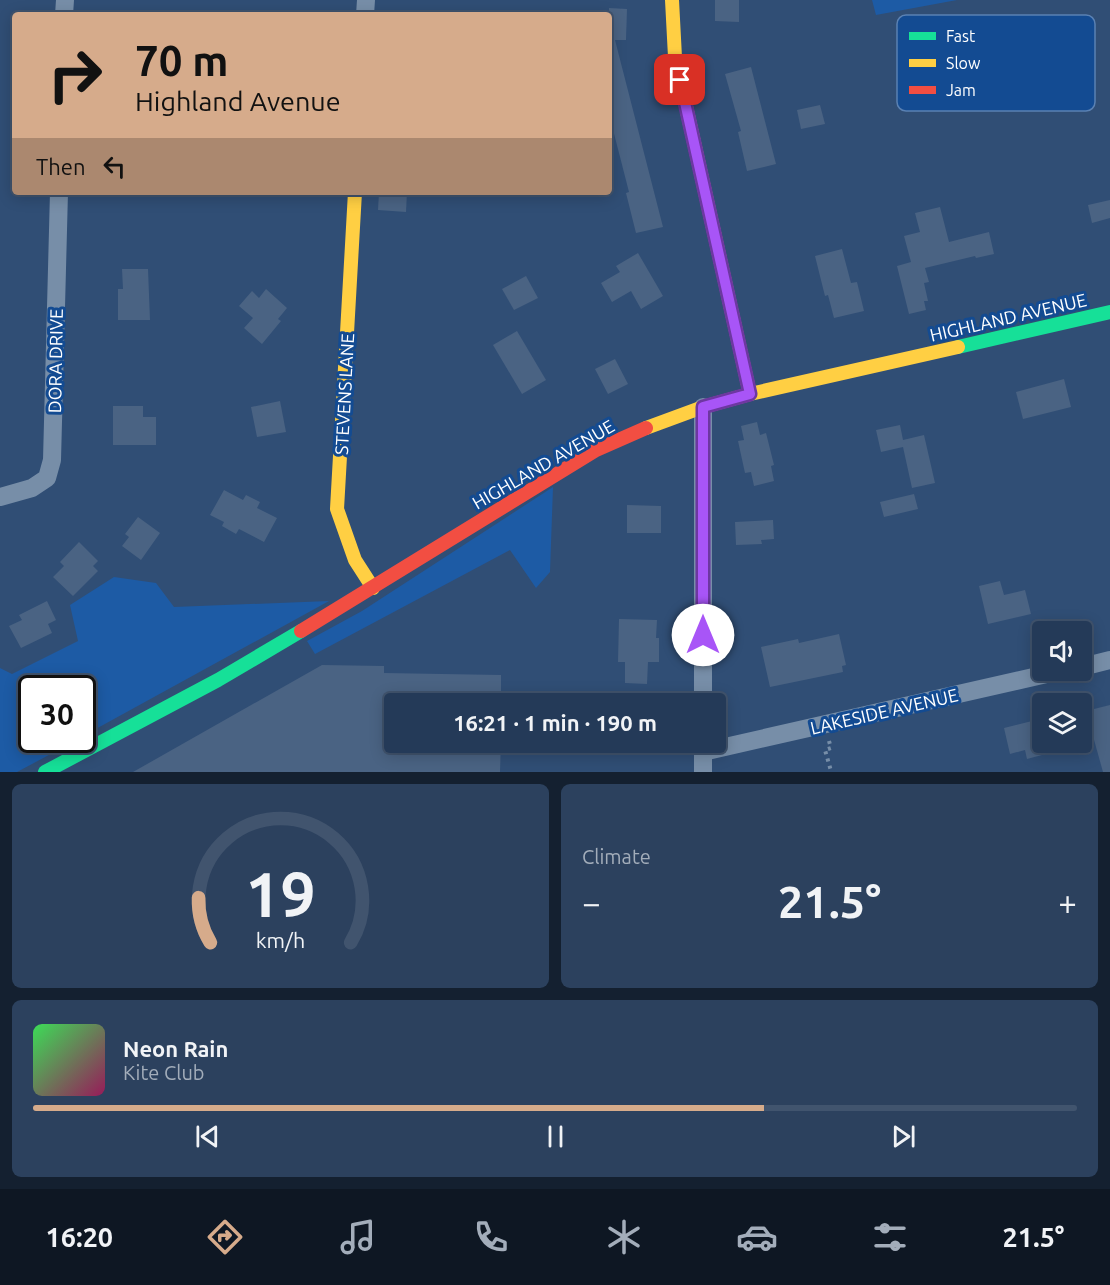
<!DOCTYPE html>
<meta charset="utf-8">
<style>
:root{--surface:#243a58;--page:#2c415e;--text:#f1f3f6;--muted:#a3adba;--line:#41546e;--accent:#d6ab8b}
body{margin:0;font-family:Ubuntu,sans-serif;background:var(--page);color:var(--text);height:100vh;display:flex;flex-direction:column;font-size:22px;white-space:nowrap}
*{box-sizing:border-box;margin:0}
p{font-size:20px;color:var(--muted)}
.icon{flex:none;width:33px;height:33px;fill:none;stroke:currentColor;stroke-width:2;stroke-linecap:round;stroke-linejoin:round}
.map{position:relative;height:772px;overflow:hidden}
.panel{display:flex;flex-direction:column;gap:12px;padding:12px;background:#142030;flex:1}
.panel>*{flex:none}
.banner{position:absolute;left:12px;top:12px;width:600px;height:183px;border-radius:6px;box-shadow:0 3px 15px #0003,0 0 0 2px var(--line);background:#d6ab8b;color:#111;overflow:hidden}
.controls{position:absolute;left:1032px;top:621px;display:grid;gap:12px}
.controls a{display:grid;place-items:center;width:60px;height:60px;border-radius:6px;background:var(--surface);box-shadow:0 3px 15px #0003,0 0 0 2px var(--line);font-size:30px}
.speed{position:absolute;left:18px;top:675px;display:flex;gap:12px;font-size:30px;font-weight:700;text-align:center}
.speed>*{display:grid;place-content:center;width:78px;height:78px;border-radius:50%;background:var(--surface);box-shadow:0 3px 15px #0003,0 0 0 2px var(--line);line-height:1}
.speed .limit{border:3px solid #111;border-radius:9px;background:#fff;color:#111}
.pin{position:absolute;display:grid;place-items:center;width:51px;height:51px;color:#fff;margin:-26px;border-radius:12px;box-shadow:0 3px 9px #0006}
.me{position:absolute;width:66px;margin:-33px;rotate:0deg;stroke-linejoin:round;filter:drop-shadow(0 0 4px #0008)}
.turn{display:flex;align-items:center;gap:21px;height:126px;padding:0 24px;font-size:27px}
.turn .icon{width:78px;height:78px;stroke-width:2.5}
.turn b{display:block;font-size:42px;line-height:51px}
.then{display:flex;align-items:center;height:57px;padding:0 24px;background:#0003;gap:12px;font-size:22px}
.big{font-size:45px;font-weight:700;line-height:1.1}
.panel .tile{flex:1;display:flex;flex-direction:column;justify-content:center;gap:9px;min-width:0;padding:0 21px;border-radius:9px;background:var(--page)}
.panel .dial{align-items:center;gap:0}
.dial svg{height:156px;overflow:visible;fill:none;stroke:var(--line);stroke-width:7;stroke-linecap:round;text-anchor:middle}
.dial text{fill:var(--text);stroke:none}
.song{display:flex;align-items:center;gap:18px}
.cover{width:72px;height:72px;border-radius:9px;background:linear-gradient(135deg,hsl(130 70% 55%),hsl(330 70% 35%))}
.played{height:6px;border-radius:3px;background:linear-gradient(90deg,var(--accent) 70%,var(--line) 70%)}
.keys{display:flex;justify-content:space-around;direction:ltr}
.heat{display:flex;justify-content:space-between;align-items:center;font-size:33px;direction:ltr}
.panel .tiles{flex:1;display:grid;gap:12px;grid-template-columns:1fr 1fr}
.tile:last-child{grid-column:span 2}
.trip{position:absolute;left:384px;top:693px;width:342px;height:60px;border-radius:6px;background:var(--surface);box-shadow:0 3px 15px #0003,0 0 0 2px var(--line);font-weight:700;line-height:60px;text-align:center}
.menu{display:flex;height:96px;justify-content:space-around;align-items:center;background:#0e1723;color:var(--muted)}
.menu .icon{width:42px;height:42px}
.menu .active{color:var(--accent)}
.menu b{font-size:27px;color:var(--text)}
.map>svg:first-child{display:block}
.green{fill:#1d5ba5}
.building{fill:#4a6383}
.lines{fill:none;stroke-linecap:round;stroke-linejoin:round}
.path{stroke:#778ea8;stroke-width:4;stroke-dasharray:3 4.5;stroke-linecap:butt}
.street{stroke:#778ea8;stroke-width:18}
.fast{stroke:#16e098;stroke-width:14}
.slow{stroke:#ffcf43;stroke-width:14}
.jam{stroke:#f24e42;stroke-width:14}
.route-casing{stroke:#6d37a1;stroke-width:15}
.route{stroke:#a855f7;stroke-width:10}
.labels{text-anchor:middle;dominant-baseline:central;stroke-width:6;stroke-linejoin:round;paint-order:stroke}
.street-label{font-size:18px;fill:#fff;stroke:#134b92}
.key{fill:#134b92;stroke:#5a81b3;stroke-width:1.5}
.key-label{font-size:16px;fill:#fff}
</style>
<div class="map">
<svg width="1110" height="772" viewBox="0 0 1110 772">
<rect width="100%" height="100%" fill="#304e75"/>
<g class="green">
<polygon points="872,0 957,0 876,15"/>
<polygon points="553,487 550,572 536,588 510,550 315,654 307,641 362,611"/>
<polygon points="114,577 156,583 174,607 329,601 83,736 82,688 32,688 32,740 77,740 17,772 0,772 0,668 12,674 78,641 70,605"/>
</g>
<g class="building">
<polygon points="715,0 739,0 739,22 715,21"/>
<polygon points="609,8 627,9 626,40 615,40 663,227 636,233 626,193 629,192 609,114"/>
<polygon points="751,67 776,164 747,171 738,132 741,131 725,74"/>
<polygon points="820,105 825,124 801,129 797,110"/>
<polygon points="379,192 407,192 406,212 378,210"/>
<polygon points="1110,200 1110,218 1092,223 1088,205"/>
<polygon points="940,207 949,242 989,232 994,254 976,258 975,256 925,268 929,282 924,283 928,301 924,301 926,310 909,314 897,266 911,262 904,236 920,232 915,213"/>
<polygon points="842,249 851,283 857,282 864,311 834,318 828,295 825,296 815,256"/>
<polygon points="638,253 663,296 641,309 631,291 612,302 601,283 620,272 616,266"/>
<polygon points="122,269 148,269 150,320 118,320 118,289 123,289"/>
<polygon points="526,276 538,298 514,310 502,289"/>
<polygon points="266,289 287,308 278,319 281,321 262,344 244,328 253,318 239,306 252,291 259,298"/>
<polygon points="517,331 546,380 522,394 493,345"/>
<polygon points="615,359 628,384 608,394 595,369"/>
<polygon points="1064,379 1071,407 1023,419 1016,392"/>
<polygon points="280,401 286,432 257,437 251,407"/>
<polygon points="113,406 143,406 143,417 156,417 156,445 113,445"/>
<polygon points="757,422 760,435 766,433 774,465 771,466 774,481 754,486 751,472 745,473 738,441 744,440 741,426"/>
<polygon points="900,425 903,440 924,435 935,483 912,488 903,447 881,452 876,430"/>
<polygon points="224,490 243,500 246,495 260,502 257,508 277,518 264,542 239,529 236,534 222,526 224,522 210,515"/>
<polygon points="914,494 918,509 884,517 880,502"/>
<polygon points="627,505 661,506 661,533 627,533"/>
<polygon points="138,517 160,533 141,560 122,546 129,537 125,534"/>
<polygon points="773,520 774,539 761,540 762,544 736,545 735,522"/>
<polygon points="79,542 98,561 93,566 98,571 73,596 53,577 64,566 60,562"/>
<polygon points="1000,581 1004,595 1025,590 1031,614 988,624 979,586"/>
<polygon points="47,601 56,620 48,624 52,633 21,648 9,626 22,620 19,615"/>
<polygon points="619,619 657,620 656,638 659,638 659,662 648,662 647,684 625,683 625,662 618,662"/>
<polygon points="839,634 846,665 842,666 843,672 770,687 761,647 798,639 799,643"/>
<polygon points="322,665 384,666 384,673 501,675 501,704 394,704 394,742 501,742 500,772 133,772"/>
<polygon points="1110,705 1110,772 1103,772 1086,711"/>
<polygon points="1040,719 1042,731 1042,755 1027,759 1025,750 1010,754 1004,728"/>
</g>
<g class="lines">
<polyline class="path" points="829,741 831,748 825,750 831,771"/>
<g class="street">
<polyline points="64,15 65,0"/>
<polyline points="365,15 366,0"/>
<polyline points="703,407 703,704"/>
<polyline points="0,497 32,488 47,478 52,460 59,192"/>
<polyline points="1082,667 1110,660"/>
<polyline points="703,752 1064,670"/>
<polyline points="703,772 703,742"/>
</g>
<g class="fast">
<polyline points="958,347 1110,312"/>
<polyline points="45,772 218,680 301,631"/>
</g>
<g class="slow">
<polyline points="672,0 675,57 750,394"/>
<polyline points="355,192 337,509 355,560 373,588"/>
<polyline points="646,428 703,407 750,394 958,347"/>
</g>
<polyline class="jam" points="301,631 596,450 646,428"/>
</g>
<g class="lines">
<defs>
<polyline id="route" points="680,80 750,394 703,407 703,635"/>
</defs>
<use href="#route" class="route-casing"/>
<use href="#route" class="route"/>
</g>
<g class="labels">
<g class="street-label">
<text transform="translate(1008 317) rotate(-13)">HIGHLAND AVENUE</text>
<text transform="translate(55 361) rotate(-89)">DORA DRIVE</text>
<text transform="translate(344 394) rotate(-87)">STEVENS LANE</text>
<text transform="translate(543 464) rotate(-30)">HIGHLAND AVENUE</text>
<text transform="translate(884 711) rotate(-13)">LAKESIDE AVENUE</text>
</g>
</g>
<rect x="897" y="15" width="198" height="96" rx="9" class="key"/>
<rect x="909" y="32" width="27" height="8" fill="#16e098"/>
<rect x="909" y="59" width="27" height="8" fill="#ffcf43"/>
<rect x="909" y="86" width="27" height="8" fill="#f24e42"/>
<g class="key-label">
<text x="946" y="42">Fast</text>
<text x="946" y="69">Slow</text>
<text x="946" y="96">Jam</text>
</g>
</svg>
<div class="controls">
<a><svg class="icon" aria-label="sound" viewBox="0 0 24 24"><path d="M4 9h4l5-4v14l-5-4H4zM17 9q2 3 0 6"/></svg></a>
<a><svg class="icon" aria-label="layers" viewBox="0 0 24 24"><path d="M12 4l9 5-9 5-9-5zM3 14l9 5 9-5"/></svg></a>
</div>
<div class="speed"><div class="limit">30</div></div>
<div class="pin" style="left:680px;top:80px;background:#d93025"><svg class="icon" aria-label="arrive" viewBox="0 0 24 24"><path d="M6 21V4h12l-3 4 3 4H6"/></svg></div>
<svg class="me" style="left:703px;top:635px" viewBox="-20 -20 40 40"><circle r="19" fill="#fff"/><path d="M0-13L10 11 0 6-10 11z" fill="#a855f7"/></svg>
<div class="trip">16:21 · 1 min · 190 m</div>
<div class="banner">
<div class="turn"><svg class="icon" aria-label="right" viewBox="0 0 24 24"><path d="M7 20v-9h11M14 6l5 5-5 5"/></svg><div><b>70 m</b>Highland Avenue</div></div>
<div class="then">Then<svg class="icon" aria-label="left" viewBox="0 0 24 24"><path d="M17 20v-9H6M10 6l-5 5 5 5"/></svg></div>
</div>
</div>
<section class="panel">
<div class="tiles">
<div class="tile dial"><svg viewBox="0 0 100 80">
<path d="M14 69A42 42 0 1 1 86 69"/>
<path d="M14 69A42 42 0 0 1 8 46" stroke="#d6ab8b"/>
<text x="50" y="56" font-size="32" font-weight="700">19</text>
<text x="50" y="72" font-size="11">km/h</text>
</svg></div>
<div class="tile"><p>Climate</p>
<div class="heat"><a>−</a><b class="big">21.5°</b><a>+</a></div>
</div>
<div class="tile">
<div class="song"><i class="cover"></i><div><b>Neon Rain</b><p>Kite Club</p></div></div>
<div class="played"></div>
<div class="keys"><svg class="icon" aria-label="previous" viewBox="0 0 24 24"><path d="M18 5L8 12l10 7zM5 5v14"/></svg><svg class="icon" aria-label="pause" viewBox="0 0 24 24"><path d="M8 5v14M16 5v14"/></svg><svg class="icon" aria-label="next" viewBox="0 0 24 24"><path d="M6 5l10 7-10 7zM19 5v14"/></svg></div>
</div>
</div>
</section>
<nav class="menu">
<b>16:20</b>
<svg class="icon active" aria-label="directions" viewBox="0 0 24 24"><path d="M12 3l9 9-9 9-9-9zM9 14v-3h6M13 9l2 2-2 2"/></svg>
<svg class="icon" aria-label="music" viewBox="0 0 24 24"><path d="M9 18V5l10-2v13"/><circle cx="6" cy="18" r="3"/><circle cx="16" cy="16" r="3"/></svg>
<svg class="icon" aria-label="phone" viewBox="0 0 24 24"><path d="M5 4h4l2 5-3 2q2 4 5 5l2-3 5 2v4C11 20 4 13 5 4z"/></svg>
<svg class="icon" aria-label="climate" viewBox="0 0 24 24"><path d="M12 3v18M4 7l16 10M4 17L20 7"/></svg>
<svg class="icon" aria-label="car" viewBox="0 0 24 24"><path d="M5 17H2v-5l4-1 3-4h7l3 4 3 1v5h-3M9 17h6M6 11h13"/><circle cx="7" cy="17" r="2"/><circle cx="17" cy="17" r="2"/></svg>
<svg class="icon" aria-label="filters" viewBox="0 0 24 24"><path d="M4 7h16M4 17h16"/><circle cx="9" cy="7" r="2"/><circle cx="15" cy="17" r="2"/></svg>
<b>21.5°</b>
</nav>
